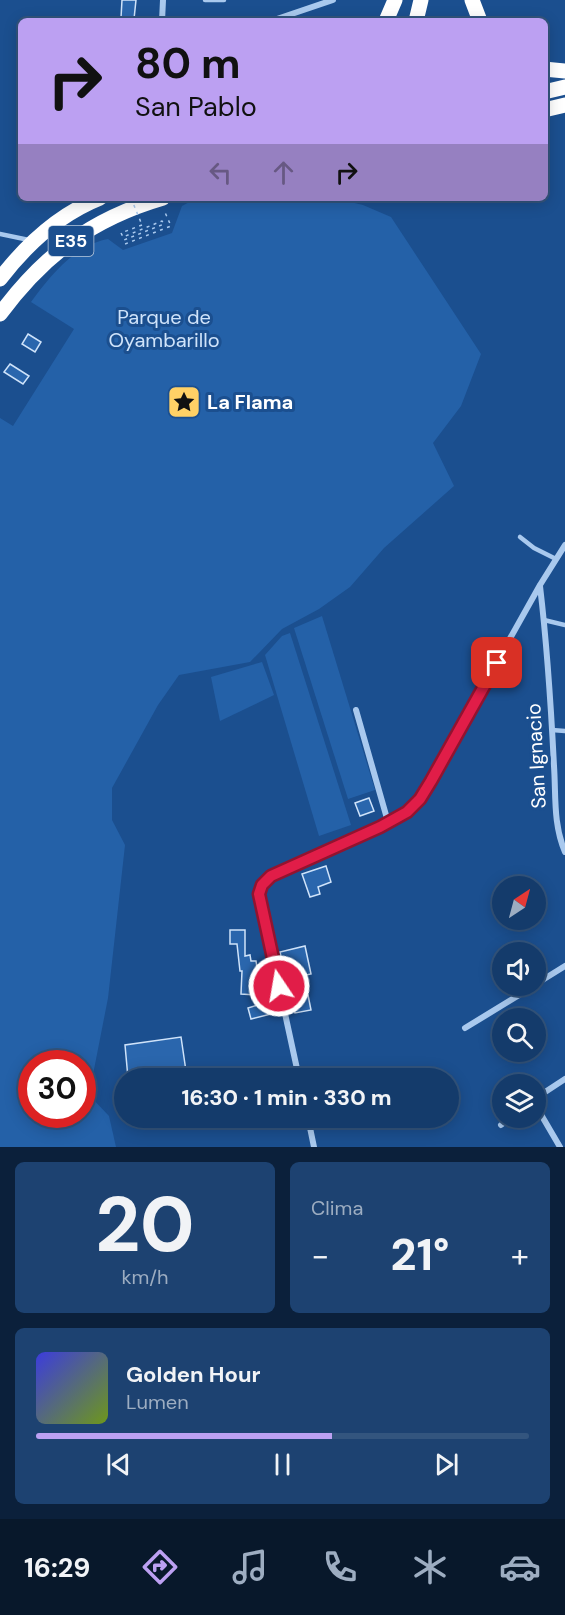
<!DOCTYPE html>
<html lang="es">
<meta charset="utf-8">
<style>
:root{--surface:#143b6b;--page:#1d4271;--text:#f1f3f6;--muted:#9dadc1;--line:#33557e;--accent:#bca0f2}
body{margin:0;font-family:"DM Sans",sans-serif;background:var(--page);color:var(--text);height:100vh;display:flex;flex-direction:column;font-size:22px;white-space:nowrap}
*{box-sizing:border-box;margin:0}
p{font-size:20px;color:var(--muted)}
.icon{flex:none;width:33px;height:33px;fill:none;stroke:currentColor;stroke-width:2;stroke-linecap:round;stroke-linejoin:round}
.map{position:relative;height:1147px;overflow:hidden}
.sheet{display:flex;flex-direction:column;gap:15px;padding:15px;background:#0b203b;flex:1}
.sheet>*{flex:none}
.banner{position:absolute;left:18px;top:18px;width:530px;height:183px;border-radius:9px;box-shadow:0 3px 15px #0003,0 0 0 2px var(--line);background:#bca0f2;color:#111;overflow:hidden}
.needle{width:39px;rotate:36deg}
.fabs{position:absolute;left:492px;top:876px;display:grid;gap:12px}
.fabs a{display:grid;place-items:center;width:54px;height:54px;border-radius:50%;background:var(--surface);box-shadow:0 3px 15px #0003,0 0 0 2px var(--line);font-size:30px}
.speed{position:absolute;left:18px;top:1050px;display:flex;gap:12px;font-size:30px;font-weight:700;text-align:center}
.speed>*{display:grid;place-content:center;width:78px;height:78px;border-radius:50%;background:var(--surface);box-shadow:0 3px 15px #0003,0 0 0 2px var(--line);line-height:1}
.speed .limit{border:9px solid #d22;background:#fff;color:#111}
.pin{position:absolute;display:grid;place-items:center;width:51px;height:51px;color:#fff;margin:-26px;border-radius:12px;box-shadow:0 3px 9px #0006}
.me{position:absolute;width:66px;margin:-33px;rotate:348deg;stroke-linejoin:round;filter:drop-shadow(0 0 4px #0008)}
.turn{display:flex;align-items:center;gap:21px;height:126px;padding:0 18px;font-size:27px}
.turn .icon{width:78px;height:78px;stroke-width:2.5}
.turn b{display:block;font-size:42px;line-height:51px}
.lanes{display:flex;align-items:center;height:57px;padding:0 18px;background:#0003;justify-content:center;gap:30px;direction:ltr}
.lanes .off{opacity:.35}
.big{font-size:45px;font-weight:800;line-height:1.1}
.sheet .tile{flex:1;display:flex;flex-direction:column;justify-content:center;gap:9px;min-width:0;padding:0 21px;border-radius:9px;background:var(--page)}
.sheet .dial{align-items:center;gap:0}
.dial b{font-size:78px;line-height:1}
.song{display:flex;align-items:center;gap:18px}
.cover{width:72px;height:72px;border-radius:9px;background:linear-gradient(135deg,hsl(240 70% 55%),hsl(80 70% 35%))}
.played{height:6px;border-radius:3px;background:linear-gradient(90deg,var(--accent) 60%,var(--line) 60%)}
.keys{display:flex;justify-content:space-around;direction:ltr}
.heat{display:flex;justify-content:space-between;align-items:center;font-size:33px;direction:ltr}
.sheet .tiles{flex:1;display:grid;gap:15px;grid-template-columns:1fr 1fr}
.tile:last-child{grid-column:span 2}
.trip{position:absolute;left:114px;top:1068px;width:345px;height:60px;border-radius:30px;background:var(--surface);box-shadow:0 3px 15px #0003,0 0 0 2px var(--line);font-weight:800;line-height:60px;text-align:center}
.tabs{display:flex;height:96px;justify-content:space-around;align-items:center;background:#08182b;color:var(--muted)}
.tabs .icon{width:42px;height:42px}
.tabs .selected{color:var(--accent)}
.tabs b{font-size:27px;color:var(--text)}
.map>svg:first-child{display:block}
.green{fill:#2461a8;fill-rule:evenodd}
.building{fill:#2a66ad;stroke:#cfe3fa;stroke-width:1.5}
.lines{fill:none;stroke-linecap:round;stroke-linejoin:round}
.path{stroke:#a9c9ee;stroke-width:1.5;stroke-dasharray:3 4.5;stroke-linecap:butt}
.lane{stroke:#a9c9ee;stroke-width:4.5}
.street{stroke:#a9c9ee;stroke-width:6}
.highway{stroke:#fff;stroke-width:15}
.path-bridge{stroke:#a9c9ee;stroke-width:1.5;stroke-dasharray:3 4.5;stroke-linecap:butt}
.route-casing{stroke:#92132f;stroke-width:15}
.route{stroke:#e11d48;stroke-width:10}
.labels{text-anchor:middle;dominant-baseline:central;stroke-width:6;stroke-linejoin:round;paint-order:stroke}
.shield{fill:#1b4f8f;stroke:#bbcadd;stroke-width:1.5}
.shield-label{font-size:18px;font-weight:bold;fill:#fff}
.park-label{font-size:20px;fill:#cfe3fa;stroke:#1b4f8f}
.poi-label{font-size:20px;font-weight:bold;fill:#fff;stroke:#1b4f8f;text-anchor:start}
.street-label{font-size:20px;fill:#fff;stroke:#1b4f8f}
</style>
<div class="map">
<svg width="565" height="1147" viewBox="0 0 565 1147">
<rect width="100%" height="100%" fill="#1b4f8f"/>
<g class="green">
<path d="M 197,198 L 333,198 L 363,205 L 391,217 L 481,354 L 461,406 L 433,443 L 454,486 L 384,548 L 350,587 L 319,609 L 282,629 L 250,662 L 179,675 L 158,705 L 112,788 L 112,820 L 125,845 L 108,998 L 89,1095 L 109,1116 L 116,1147 L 0,1147 L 0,418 L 13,426 L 74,329 L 31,302 C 50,276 75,245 108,239 L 123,250 L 172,233 L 182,206 ZM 32,1064 L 82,1064 L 82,1114 L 32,1114 Z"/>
<polygon points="322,616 375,790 348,799 294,628"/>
<polygon points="290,633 351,825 319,836 265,655 282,636"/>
<polygon points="262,662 274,695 220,721 211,677"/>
</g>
<g class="building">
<polygon points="122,0 136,0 134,19 121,18"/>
<polygon points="28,334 41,342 35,352 22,344"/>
<polygon points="10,364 29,376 23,384 4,372"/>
<polygon points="369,798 374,811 360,816 355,803"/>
<polygon points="326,866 331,882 318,887 320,894 310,897 302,874"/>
<polygon points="230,930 245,930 245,956 250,955 251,961 256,961 259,981 258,995 241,994 242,971 240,971 237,944 230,944"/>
<polygon points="305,946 311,974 286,979 280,952"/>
<polygon points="308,995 311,1010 295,1013 292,998"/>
<polygon points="261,1004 262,1009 273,1006 275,1013 251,1019 248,1008"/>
<polygon points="181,1037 187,1078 128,1078 125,1045"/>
</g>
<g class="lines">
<polyline class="path" points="142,225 121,233 123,237 162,221 164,224 124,240 125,244 171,226 164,210"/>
<g class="lane">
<polyline points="205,0 224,0"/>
<polyline points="0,234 29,240"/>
<polyline points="520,537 534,548 556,559"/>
<polyline points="544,620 565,625"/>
<polyline points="552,730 565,731"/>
</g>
<g class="street">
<polyline points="162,21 163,0"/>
<polyline points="271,21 333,0"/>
<path d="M 540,586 C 547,645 551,706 554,766 C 556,795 553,824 565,852"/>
<polyline points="356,710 388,822"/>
<polyline points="536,984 565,966"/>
<polyline points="465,1028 534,986"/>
<polyline points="299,1078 259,894 262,884 271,876 380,827 407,812 420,799 540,585 565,545"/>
<polyline points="536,1098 565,1079"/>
<polyline points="536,1106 560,1147"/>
<polyline points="308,1118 314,1147"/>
<polyline points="501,1125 510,1118"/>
</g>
<g class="highway">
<polyline points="472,0 480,21"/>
<polyline points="386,21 395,0"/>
<polyline points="416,21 421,0"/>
<polyline points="544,69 565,71"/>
<polyline points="544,92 565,87"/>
<polyline points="544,110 565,105"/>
<path d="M 0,279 C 26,245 60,214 100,198"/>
<path d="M 0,314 C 44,255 91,219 163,198"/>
</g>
<polyline class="path-bridge" points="131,198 142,225"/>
</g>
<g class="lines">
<defs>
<polyline id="route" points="279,986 259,894 262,885 271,876 380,827 407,812 420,799 431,781 497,663"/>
</defs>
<use href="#route" class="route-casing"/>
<use href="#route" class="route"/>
</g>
<defs>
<symbol id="sight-square" viewBox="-11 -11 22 22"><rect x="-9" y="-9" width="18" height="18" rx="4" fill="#ffd166" stroke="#1b4f8f"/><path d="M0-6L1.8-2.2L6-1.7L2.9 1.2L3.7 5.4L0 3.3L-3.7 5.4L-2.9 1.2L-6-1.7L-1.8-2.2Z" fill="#111"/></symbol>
</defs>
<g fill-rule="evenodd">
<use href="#sight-square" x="165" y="383" width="38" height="38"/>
</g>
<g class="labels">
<rect class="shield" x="48.5" y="226" width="45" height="30" rx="4.5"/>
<g class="shield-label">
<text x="71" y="241">E35</text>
</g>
<g class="park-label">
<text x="164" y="317">Parque de<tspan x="164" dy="23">Oyambarillo</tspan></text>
</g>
<g class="poi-label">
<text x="207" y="402">La Flama</text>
</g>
<g class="street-label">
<text transform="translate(536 756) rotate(-93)">San Ignacio</text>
</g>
</g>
</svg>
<div class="fabs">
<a><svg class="needle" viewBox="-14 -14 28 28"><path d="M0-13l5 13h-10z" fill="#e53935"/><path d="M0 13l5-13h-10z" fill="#9dadc1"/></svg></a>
<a><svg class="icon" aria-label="sound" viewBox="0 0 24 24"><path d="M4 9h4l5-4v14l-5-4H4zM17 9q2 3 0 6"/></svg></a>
<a><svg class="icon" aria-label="search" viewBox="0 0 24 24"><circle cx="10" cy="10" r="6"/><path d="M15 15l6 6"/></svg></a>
<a><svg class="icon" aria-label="layers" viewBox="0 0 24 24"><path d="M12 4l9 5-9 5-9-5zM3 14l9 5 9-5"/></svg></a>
</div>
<div class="speed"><div class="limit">30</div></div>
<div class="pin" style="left:497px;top:663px;background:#d93025"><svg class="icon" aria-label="arrive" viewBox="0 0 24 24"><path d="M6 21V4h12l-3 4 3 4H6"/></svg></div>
<svg class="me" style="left:279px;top:986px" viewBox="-20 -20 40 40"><circle r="17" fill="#e11d48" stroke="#fff" stroke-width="3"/><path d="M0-11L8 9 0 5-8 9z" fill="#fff"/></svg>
<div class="trip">16:30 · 1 min · 330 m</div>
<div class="banner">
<div class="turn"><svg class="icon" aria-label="right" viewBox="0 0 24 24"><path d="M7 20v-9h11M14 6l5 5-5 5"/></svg><div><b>80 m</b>San Pablo</div></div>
<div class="lanes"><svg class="icon off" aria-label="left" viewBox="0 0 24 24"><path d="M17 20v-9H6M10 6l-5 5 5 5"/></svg><svg class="icon off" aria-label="ahead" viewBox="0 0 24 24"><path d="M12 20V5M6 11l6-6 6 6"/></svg><svg class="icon" aria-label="right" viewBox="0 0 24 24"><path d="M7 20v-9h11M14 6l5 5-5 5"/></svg></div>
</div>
</div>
<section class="sheet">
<div class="tiles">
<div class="tile dial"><b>20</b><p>km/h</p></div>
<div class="tile"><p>Clima</p>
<div class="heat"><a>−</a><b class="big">21°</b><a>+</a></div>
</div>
<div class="tile">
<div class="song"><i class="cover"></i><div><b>Golden Hour</b><p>Lumen</p></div></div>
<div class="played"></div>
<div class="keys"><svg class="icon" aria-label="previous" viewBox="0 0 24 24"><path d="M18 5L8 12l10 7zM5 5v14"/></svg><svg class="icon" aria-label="pause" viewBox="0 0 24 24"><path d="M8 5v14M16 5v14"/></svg><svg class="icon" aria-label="next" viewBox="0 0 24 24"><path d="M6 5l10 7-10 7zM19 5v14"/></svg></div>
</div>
</div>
</section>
<nav class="tabs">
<b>16:29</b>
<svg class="icon selected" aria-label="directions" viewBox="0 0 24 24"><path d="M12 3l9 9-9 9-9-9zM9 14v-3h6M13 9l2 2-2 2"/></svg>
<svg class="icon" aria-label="music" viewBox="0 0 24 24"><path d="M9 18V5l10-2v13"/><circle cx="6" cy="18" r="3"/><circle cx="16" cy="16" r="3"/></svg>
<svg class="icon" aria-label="phone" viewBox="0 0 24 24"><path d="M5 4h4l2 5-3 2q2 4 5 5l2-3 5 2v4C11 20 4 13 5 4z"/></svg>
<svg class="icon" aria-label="climate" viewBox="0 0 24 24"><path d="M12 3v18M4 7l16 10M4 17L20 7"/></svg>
<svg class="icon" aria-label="car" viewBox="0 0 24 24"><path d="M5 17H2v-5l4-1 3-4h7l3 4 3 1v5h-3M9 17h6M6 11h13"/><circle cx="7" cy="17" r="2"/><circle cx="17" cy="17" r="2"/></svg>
</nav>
